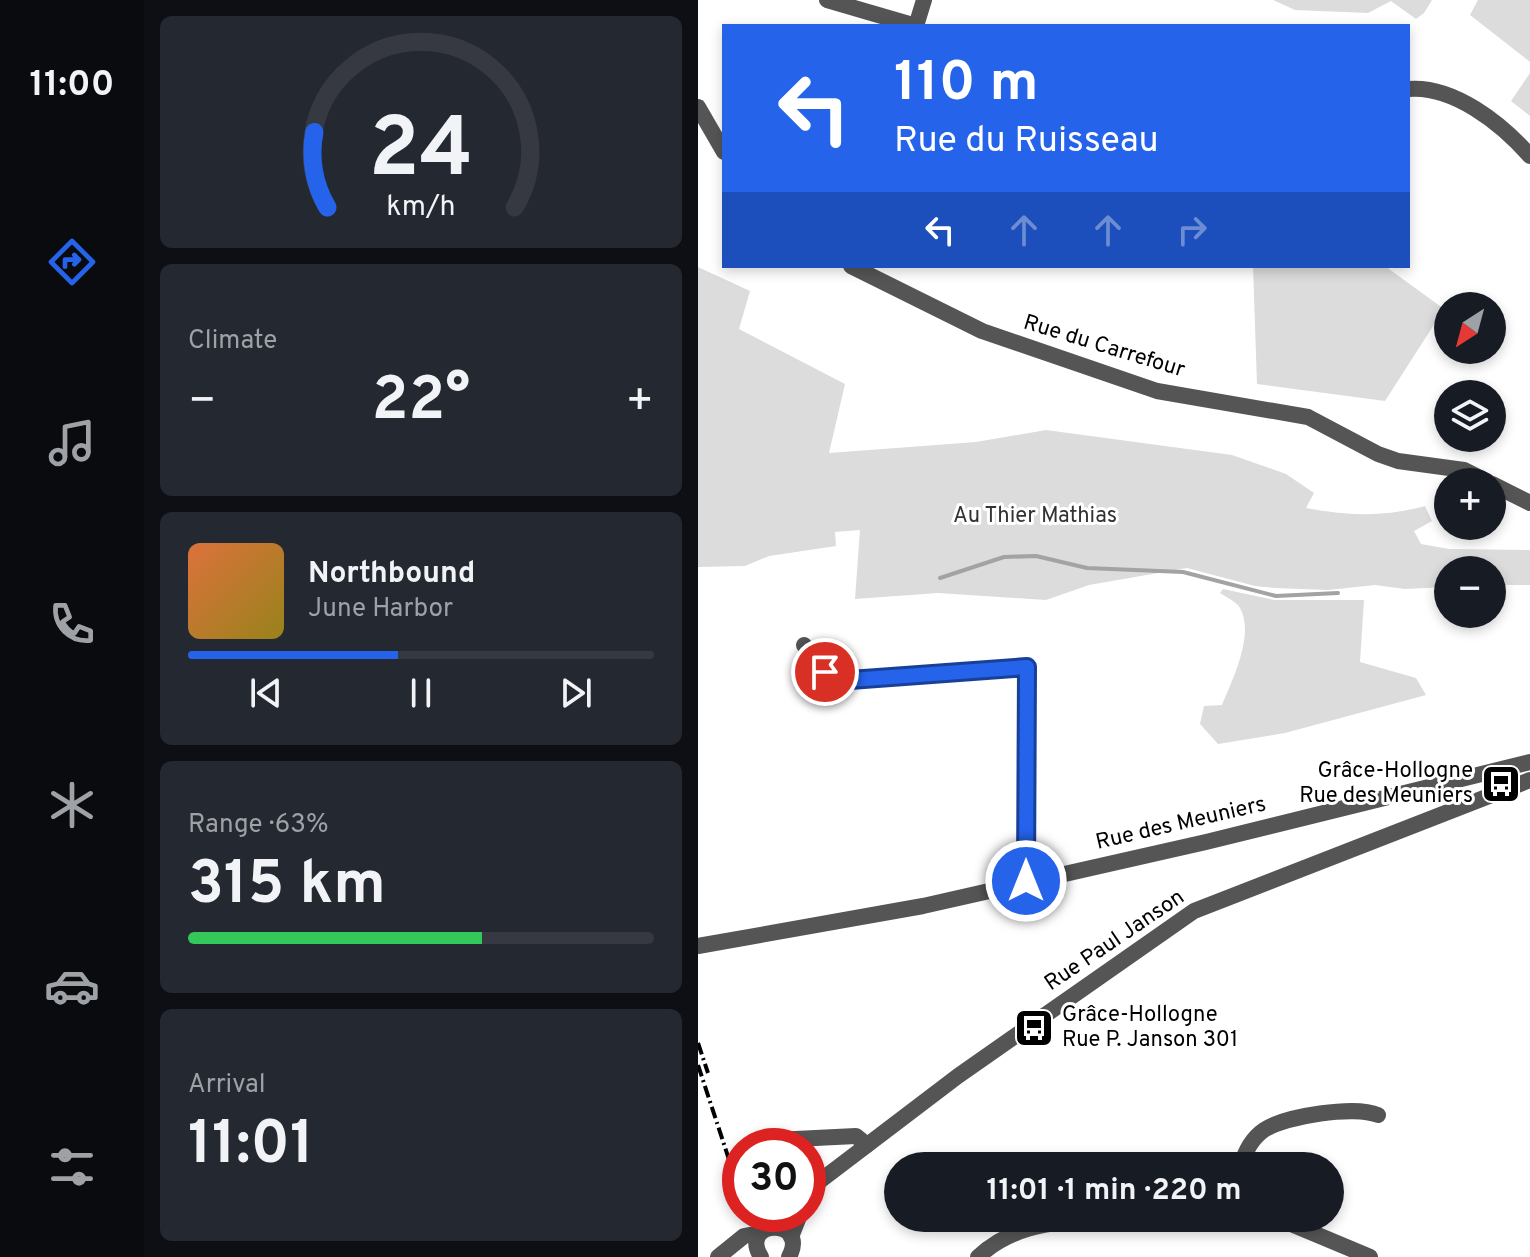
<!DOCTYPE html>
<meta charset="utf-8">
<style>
:root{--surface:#171b24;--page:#242831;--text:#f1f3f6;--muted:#9ea1a6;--line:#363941;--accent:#2563eb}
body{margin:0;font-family:Overpass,sans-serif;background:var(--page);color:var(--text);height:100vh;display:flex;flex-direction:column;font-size:30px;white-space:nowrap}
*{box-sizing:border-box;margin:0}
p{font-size:26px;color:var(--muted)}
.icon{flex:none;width:44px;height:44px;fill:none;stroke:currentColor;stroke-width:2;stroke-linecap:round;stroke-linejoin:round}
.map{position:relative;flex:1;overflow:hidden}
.panel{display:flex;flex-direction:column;gap:16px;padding:16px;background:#0d0f14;width:554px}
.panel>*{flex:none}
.top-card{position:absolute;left:24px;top:24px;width:688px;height:244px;border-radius:0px;box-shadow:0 4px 12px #0003;background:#2563eb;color:#fff;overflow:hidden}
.needle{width:52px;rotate:216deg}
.fabs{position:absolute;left:736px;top:292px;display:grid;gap:16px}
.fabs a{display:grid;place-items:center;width:72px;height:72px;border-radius:50%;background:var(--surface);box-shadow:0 4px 12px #0003;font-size:40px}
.speed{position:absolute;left:24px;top:1128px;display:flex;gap:16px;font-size:40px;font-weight:700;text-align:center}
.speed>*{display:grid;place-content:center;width:104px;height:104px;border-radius:50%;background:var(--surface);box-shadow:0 4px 12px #0003;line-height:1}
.speed .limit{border:12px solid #d22;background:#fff;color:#111}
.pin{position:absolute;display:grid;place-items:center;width:68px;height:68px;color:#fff;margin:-34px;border:4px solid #fff;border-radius:50%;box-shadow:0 2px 8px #0007}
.me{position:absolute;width:88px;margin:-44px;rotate:0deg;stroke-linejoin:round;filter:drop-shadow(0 0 6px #0008)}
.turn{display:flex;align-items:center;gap:28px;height:168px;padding:0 40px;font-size:36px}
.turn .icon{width:104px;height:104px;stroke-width:2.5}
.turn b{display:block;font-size:56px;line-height:68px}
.lanes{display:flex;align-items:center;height:76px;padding:0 40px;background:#0003;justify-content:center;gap:40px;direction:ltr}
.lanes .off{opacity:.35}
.big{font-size:60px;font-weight:700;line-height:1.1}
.panel .widget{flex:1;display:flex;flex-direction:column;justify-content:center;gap:12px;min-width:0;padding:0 28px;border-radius:12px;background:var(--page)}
.panel .dial{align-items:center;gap:0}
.dial svg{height:208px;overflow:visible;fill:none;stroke:var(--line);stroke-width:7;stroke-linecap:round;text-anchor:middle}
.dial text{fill:var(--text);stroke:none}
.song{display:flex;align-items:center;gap:24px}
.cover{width:96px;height:96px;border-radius:12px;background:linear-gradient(135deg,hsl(20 70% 55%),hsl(50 70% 35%))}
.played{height:8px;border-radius:4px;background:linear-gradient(90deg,var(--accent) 45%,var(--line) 45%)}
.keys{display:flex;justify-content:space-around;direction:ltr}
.heat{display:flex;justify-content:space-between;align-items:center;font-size:44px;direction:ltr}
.charge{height:12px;border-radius:6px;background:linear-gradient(90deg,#34c759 63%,var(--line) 0)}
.trip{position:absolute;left:186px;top:1152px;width:460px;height:80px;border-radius:40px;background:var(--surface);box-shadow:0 4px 12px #0003;font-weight:700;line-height:80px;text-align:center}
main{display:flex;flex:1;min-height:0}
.tab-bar{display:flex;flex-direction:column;width:144px;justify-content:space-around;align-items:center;background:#090b0e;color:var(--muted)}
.tab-bar .icon{width:56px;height:56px}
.tab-bar .active{color:var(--accent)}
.tab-bar b{font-size:36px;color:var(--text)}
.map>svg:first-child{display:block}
.green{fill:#dcdcdc}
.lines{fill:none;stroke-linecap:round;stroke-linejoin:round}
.stream{stroke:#a3a3a3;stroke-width:4}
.minor{stroke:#555;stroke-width:16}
.rail{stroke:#000;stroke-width:4;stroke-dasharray:12 4 2 4;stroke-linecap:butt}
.route-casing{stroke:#184099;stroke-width:20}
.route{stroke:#2563eb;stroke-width:14}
.labels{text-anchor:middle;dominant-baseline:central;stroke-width:6;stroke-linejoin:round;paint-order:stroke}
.street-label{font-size:22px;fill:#000;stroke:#fff}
.park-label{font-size:22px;fill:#333;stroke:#fff}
.poi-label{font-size:22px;fill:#000;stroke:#fff;text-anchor:end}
</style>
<main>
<nav class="tab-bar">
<b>11:00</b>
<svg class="icon active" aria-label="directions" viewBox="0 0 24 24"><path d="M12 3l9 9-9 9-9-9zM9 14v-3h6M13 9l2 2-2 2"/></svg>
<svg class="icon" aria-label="music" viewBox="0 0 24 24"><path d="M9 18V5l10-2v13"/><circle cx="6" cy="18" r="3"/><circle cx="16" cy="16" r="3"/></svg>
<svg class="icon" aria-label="phone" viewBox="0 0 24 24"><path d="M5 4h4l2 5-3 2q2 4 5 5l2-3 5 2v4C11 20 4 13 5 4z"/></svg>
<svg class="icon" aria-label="climate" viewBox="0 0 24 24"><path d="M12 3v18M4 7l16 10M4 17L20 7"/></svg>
<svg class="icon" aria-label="car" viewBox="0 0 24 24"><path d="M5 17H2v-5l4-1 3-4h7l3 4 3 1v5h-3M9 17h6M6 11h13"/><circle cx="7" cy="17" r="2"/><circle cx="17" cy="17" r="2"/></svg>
<svg class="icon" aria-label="filters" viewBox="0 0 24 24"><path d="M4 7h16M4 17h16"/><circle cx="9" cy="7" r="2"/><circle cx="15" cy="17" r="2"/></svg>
</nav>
<section class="panel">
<div class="widget dial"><svg viewBox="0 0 100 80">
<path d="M14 69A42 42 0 1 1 86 69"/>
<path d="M14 69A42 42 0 0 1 9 40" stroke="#2563eb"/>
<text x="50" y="56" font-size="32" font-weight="700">24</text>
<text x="50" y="72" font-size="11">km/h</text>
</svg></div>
<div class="widget"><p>Climate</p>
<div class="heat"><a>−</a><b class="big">22°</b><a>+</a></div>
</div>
<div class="widget">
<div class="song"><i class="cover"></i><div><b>Northbound</b><p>June Harbor</p></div></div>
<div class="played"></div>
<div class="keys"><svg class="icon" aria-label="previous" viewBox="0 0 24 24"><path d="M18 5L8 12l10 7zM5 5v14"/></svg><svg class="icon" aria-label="pause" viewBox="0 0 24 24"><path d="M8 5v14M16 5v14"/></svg><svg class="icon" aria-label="next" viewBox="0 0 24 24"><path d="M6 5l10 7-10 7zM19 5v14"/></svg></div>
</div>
<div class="widget"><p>Range · 63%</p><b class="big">315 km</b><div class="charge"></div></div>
<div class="widget"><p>Arrival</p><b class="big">11:01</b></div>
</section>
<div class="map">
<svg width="832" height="1257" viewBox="0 0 832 1257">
<rect width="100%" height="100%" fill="#fff"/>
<g class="green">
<polygon points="575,0 734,0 726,13 718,19 693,1 670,13 597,10"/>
<polygon points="780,0 832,0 832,62 772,15"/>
<polygon points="832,73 832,116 813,101"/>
<polygon points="555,266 687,266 746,309 687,401 559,384"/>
<path d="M 0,267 L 52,291 L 41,329 L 147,384 L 131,453 L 278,442 L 348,430 L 534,455 L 588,474 L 616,493 L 608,508 C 649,516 687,517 727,506 L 734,521 L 716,531 L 723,544 L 751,549 L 832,550 L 832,585 L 794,585 L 794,570 L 750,570 L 750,587 L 707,589 L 677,585 L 630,590 L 577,588 L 557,586 L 489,568 L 391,585 L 348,600 L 240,593 L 157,599 L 162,530 L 137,532 L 138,546 L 71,556 L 47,566 L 0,567 Z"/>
<path d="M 525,589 L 576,600 L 666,600 L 662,662 L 718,678 L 728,695 L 587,733 L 520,744 L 502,724 L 506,706 L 524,705 C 534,680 557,635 542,608 C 539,602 528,597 522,593 Z"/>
</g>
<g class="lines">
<polyline class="stream" points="242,578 306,557 338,556 389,568 485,572 578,596 640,593"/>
<g class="minor">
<polyline points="129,0 218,26"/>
<polyline points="218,26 226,0"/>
<path d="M 710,89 C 755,85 803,123 832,156"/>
<polyline points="0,107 26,152"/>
<polyline points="153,266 284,331 459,391 610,417 680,454 700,461 766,470 790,482"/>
<polyline points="794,484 832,503"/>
<polyline points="106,645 127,672 152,680 329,667 328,881"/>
<polyline points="0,946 225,906 508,842 832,762"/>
<polyline points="77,1140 158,1136 169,1145"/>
<path d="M 543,1166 C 547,1151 553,1139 566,1130 C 587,1116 657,1105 680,1115"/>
<polyline points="110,1190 260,1076 496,911 832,780"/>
<polyline points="579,1218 672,1257"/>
<polyline points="93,1237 102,1214"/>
<polyline points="20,1257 46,1236 62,1233"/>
<path d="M 63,1257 C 40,1219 112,1217 91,1257"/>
<path d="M 280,1257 C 314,1225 354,1223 398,1218"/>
</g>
<g class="rail">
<polyline points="0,1043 10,1073"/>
<polyline points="0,1065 42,1193"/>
<polyline points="49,1214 51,1220"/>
</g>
</g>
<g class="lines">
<defs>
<polyline id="route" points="127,672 152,680 329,667 328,881"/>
</defs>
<use href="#route" class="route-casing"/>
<use href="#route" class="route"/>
</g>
<defs>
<symbol id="bus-square" viewBox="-11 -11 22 22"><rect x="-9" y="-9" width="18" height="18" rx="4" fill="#000" stroke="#fff"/><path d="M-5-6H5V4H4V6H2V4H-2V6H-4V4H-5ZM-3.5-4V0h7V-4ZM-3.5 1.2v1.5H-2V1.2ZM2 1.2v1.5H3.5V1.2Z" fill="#fff"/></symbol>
</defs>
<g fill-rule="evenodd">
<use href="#bus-square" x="781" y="762" width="44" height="44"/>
<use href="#bus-square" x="314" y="1006" width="44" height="44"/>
</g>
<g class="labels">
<g class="street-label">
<text transform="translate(406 347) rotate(17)">Rue du Carrefour</text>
<text transform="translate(483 824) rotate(-13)">Rue des Meuniers</text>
<text transform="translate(417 941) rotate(-34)">Rue Paul Janson</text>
</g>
<g class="park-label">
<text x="337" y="516">Au Thier Mathias</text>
</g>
<g class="poi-label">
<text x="775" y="771">Grâce-Hollogne<tspan x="775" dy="25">Rue des Meuniers</tspan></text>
<text x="364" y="1015" text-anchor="start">Grâce-Hollogne<tspan x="364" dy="25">Rue P. Janson 301</tspan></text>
</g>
</g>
</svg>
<div class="fabs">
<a><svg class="needle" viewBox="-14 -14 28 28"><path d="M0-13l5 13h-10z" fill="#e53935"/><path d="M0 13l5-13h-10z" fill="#9ea1a6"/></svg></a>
<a><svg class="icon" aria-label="layers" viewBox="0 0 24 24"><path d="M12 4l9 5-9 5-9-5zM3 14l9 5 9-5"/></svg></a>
<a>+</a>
<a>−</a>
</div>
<div class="speed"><div class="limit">30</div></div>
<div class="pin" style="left:127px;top:672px;background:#d93025"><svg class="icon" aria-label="arrive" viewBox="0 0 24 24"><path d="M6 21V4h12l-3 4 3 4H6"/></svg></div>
<svg class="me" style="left:328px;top:881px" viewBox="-20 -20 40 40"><circle r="17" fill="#2563eb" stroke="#fff" stroke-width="3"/><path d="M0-11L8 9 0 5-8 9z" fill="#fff"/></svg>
<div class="trip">11:01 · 1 min · 220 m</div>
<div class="top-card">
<div class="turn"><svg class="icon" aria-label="left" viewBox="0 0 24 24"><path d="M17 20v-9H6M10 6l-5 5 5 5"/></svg><div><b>110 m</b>Rue du Ruisseau</div></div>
<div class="lanes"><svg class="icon" aria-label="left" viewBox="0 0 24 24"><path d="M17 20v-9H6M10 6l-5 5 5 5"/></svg><svg class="icon off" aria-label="ahead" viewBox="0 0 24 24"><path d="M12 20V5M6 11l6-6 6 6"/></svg><svg class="icon off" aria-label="ahead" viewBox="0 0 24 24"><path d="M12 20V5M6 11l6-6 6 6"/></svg><svg class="icon off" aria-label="right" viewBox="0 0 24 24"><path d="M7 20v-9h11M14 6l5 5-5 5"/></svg></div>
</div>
</div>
</main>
